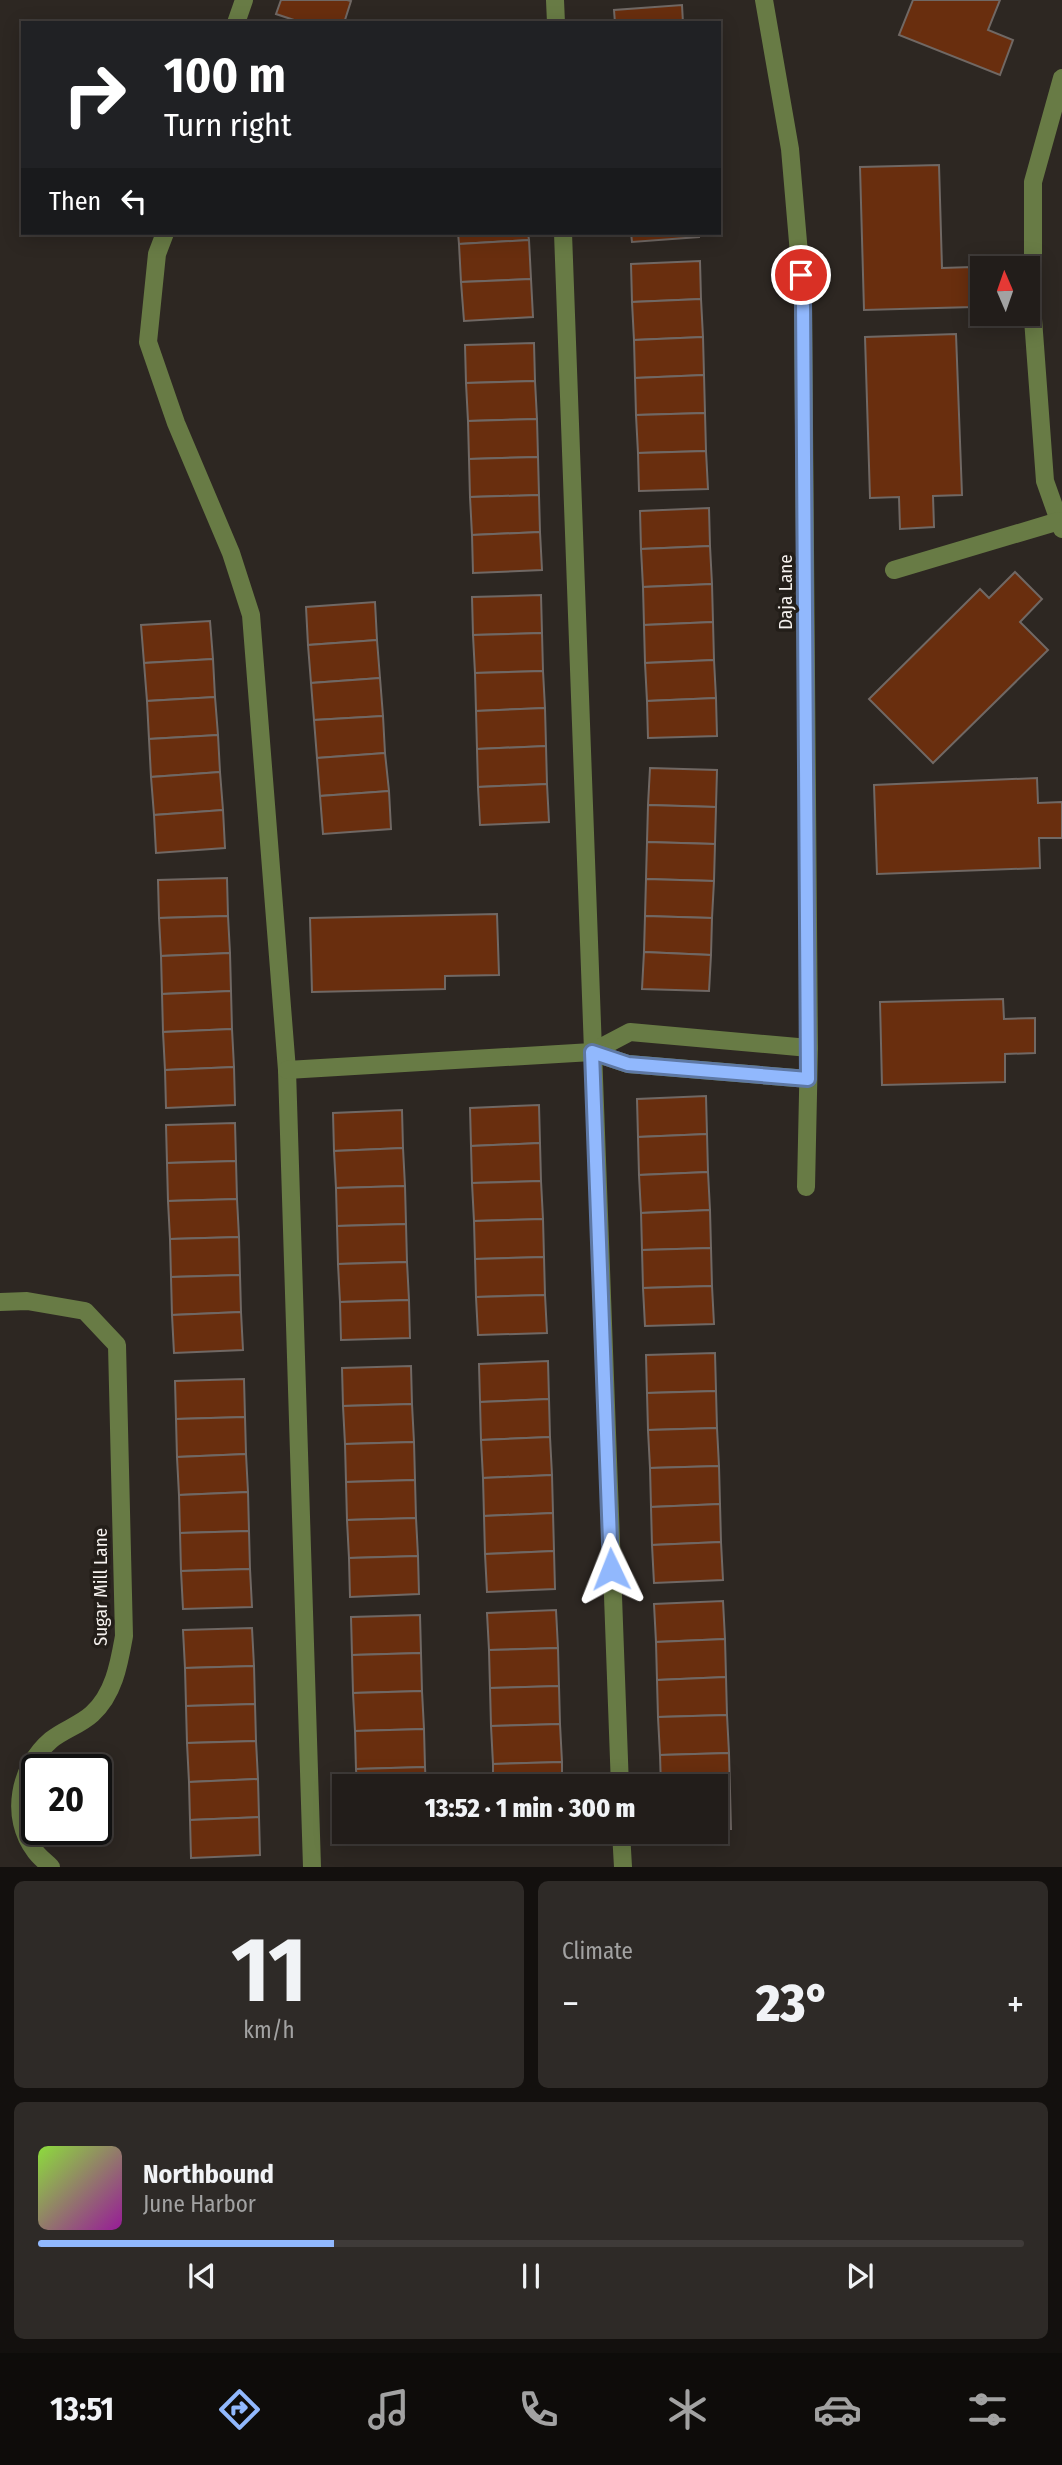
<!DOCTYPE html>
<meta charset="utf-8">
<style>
:root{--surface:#221d1a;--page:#2e2a27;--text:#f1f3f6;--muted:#a2a2a2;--line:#3f3b39;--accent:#91b8fd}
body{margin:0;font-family:"Fira Sans Condensed",sans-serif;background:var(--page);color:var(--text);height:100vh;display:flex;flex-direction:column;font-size:26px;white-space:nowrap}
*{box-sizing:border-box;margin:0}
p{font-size:23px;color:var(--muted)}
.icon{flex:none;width:38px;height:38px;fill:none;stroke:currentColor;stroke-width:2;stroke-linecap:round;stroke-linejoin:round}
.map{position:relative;height:1867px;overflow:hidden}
.sheet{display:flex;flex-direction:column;gap:14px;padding:14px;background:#13100e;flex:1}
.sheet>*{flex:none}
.hud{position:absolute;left:21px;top:21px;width:700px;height:214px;border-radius:0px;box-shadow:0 4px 18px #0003,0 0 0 2px var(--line);background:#202124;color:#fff;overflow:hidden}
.needle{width:46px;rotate:358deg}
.tools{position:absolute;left:970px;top:256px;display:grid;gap:14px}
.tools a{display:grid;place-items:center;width:70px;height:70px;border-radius:0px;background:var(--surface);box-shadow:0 4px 18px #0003,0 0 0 2px var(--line);font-size:35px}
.speed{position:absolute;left:21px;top:1754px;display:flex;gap:14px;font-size:35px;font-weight:700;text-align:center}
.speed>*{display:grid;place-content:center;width:91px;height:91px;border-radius:50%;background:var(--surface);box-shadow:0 4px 18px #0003,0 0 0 2px var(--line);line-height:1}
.speed .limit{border:4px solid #111;border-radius:10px;background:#fff;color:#111}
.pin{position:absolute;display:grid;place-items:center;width:60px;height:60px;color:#fff;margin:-30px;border:4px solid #fff;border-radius:50%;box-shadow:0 2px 7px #0007}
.me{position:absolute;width:77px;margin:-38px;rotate:358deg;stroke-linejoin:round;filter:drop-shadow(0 0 5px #0008)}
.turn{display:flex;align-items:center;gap:24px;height:147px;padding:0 28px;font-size:32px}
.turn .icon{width:91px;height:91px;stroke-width:2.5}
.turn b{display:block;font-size:49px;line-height:60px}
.then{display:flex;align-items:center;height:66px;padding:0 28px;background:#0003;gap:14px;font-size:26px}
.big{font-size:52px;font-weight:800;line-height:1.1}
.sheet .tile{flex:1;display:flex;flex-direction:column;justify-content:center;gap:10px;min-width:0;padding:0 24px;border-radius:10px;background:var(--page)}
.sheet .dial{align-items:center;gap:0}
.dial b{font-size:91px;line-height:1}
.song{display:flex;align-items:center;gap:21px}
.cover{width:84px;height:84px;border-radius:10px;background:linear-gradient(135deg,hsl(90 70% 55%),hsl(300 70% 35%))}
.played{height:7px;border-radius:4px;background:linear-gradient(90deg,var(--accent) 30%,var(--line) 30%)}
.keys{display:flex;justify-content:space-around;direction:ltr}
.heat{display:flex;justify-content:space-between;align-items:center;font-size:38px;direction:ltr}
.sheet .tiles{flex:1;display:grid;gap:14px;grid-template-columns:1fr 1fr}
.tile:last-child{grid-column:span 2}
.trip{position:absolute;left:332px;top:1774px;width:396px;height:70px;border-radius:0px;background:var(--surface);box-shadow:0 4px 18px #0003,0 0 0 2px var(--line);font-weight:800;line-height:70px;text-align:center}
.tab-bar{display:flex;height:112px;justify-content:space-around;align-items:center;background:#0e0c0a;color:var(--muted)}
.tab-bar .icon{width:49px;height:49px}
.tab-bar .selected{color:var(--accent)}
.tab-bar b{font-size:32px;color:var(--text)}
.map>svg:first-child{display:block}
.building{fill:#692e0e;stroke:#706864;stroke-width:2}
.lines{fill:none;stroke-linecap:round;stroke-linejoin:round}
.minor{stroke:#687b45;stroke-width:18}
.route-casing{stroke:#5e78a4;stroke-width:18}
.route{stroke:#91b8fd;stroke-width:12}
.labels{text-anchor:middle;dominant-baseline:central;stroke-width:7;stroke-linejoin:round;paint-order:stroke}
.street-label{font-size:19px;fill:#f5f1ee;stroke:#231e19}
</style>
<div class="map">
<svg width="1062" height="1867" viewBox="0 0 1062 1867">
<rect width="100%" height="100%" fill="#2d2722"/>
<g class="building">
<polygon points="281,0 347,0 351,1 344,23 303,23 276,14"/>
<polygon points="913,0 1000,0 988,30 1013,40 1000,75 899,35"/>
<polygon points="682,5 683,23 615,23 614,10"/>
<polygon points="939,165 942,268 972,267 973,307 864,310 860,167"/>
<polygon points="458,233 528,233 529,240 459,244"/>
<polygon points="631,233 699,233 699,237 632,242"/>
<polygon points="529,240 531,279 461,282 459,244"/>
<polygon points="700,261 701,299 632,302 631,264"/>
<polygon points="531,279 533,317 464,321 461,282"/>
<polygon points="701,299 703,337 634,340 632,302"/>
<polygon points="956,334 962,495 933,496 934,527 900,529 899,497 870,498 865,337"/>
<polygon points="703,337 704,375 635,378 634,340"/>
<polygon points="534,343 535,381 466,383 465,345"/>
<polygon points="704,375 705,413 636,415 635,378"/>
<polygon points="535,381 537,419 468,421 466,383"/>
<polygon points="705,413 706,451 638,453 636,415"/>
<polygon points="537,419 538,457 469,459 468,421"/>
<polygon points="706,451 708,489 639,491 638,453"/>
<polygon points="538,457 539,495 470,497 469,459"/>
<polygon points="539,495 540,532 472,535 470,497"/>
<polygon points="709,508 710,546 641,549 640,511"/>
<polygon points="540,532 542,570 473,573 472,535"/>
<polygon points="710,546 712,584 643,587 641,549"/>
<polygon points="1015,572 1042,599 1020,622 1048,650 933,763 869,699 980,589 989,598"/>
<polygon points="712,584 713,622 644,625 643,587"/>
<polygon points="541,595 542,633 473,635 472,597"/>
<polygon points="375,602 377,640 308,645 306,607"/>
<polygon points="210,621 213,659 144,663 141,625"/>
<polygon points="713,622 714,660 645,663 644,625"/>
<polygon points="542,633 543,671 475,673 473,635"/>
<polygon points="377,640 380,678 311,683 308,645"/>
<polygon points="213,659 215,697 147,701 144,663"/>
<polygon points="714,660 716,698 647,701 645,663"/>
<polygon points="543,671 545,708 476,711 475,673"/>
<polygon points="380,678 383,716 314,720 311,683"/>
<polygon points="215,697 218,735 149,739 147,701"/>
<polygon points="716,698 717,736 648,738 647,701"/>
<polygon points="545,708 546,746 477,749 476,711"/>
<polygon points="383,716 385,753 317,758 314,720"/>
<polygon points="218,735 220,772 151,777 149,739"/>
<polygon points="546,746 547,784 478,787 477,749"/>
<polygon points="385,753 389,791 320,796 317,758"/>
<polygon points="650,768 717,770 716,807 648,805"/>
<polygon points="220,772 223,810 154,815 151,777"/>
<polygon points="1037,778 1038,803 1062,802 1062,838 1039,838 1040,868 877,874 874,785"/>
<polygon points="547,784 549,822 480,825 478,787"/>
<polygon points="389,791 391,829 323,834 320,796"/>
<polygon points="648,805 716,807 715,844 647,842"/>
<polygon points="223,810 225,848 156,853 154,815"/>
<polygon points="647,842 715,844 714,881 646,879"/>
<polygon points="227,878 228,916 159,918 158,880"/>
<polygon points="646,879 714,881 712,918 645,916"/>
<polygon points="497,914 499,975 445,976 445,989 312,992 310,918"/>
<polygon points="228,916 230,953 161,956 159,918"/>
<polygon points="645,916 712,918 711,955 644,952"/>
<polygon points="644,952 711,955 709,991 642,989"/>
<polygon points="230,953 231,991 162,994 161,956"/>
<polygon points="231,991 232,1029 163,1032 162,994"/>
<polygon points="1003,999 1004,1019 1035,1018 1035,1053 1005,1054 1005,1082 882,1085 880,1002"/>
<polygon points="232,1029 234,1067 165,1070 163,1032"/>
<polygon points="234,1067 235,1105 166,1108 165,1070"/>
<polygon points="706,1096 707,1134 638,1137 637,1099"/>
<polygon points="539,1105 540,1143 471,1146 470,1108"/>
<polygon points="402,1110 403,1148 334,1151 333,1113"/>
<polygon points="235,1123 236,1161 167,1163 166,1125"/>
<polygon points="707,1134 708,1172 639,1175 638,1137"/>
<polygon points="540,1143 541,1181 472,1183 471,1146"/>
<polygon points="403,1148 405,1186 336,1188 334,1151"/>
<polygon points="236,1161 237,1199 168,1201 167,1163"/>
<polygon points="708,1172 710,1210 641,1213 639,1175"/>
<polygon points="541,1181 543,1219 474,1221 472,1183"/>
<polygon points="405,1186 406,1224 337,1226 336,1188"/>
<polygon points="237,1199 239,1237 170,1239 168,1201"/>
<polygon points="710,1210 711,1248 642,1250 641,1213"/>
<polygon points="543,1219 544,1257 475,1259 474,1221"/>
<polygon points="406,1224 407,1262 338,1264 337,1226"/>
<polygon points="239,1237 240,1275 171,1277 170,1239"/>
<polygon points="711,1248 712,1286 643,1288 642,1250"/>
<polygon points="544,1257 545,1295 476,1297 475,1259"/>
<polygon points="407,1262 409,1300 340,1302 338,1264"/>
<polygon points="240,1275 241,1312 172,1315 171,1277"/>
<polygon points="712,1286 714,1324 645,1326 643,1288"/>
<polygon points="545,1295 547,1333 478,1335 476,1297"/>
<polygon points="409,1300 410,1338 341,1340 340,1302"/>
<polygon points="241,1312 243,1350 174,1353 172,1315"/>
<polygon points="715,1353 716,1391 647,1393 646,1355"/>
<polygon points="548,1361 549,1399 480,1402 479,1364"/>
<polygon points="411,1366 412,1404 343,1406 342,1368"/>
<polygon points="244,1379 245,1417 176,1419 175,1381"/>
<polygon points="716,1391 717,1428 648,1430 647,1393"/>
<polygon points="549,1399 550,1437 481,1440 480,1402"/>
<polygon points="412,1404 414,1442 345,1444 343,1406"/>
<polygon points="245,1417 246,1454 177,1457 176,1419"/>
<polygon points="717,1428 719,1466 650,1468 648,1430"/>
<polygon points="550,1437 552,1475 483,1478 481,1440"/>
<polygon points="414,1442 415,1480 346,1482 345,1444"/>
<polygon points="246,1454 248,1492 179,1495 177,1457"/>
<polygon points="719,1466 720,1504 651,1507 650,1468"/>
<polygon points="552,1475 553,1513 484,1516 483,1478"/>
<polygon points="415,1480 416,1518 347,1520 346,1482"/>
<polygon points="248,1492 249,1531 180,1533 179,1495"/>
<polygon points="720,1504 721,1542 652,1545 651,1507"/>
<polygon points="553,1513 554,1551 485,1554 484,1516"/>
<polygon points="416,1518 418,1556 349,1558 347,1520"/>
<polygon points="249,1531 250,1569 181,1571 180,1533"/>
<polygon points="721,1542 723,1580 654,1583 652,1545"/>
<polygon points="554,1551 555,1589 487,1592 485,1554"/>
<polygon points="418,1556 419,1594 350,1597 349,1558"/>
<polygon points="250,1569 252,1607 183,1609 181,1571"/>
<polygon points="723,1601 725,1639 656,1642 654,1604"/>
<polygon points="556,1610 558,1648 489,1650 487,1613"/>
<polygon points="420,1615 421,1653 352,1655 351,1617"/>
<polygon points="252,1628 254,1666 185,1668 183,1630"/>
<polygon points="725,1639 726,1677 657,1680 656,1642"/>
<polygon points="558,1648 559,1686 490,1688 489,1650"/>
<polygon points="421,1653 422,1691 353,1693 352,1655"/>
<polygon points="254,1666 255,1704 186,1706 185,1668"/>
<polygon points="726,1677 727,1715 658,1717 657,1680"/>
<polygon points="559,1686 560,1724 491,1726 490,1688"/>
<polygon points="422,1691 424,1729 355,1731 353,1693"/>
<polygon points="255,1704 256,1741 187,1743 186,1706"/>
<polygon points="727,1715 729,1753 660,1755 658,1717"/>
<polygon points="560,1724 562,1762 493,1764 491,1726"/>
<polygon points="424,1729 425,1767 356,1769 355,1731"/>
<polygon points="256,1741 258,1779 189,1782 187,1743"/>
<polygon points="729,1753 730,1791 716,1791 716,1787 661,1787 660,1755"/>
<polygon points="562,1762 562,1787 493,1787 493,1764"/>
<polygon points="425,1767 426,1787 357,1787 356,1769"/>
<polygon points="258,1779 259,1817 190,1820 189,1782"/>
<polygon points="716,1791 730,1791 731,1829 716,1829"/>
<polygon points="259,1817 260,1855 191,1858 190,1820"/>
<polygon points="358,1832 427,1832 428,1843 359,1845"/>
<polygon points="495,1832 564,1832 564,1838 495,1840"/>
</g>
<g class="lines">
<g class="minor">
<polyline points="555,0 556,23"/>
<polyline points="764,0 790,149 803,300 809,1048 806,1187"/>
<polyline points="236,23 244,0"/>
<polyline points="1062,78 1033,182 1033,319 1045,481 1062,529"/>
<polyline points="165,233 157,254 148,342 176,423 231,553 251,615 287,1070 312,1867"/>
<polyline points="563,233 620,1787"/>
<polyline points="894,570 1059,521"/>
<polyline points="592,1052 630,1032 809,1048"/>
<polyline points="287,1070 592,1052 628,1064 808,1079"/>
<path d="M 0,1302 L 27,1301 L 85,1311 L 117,1345 L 124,1636 C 119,1664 114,1694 92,1714 C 80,1725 63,1730 51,1740 C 19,1767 9,1817 35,1851 C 39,1857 46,1862 51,1867"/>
<polyline points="621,1832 623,1867"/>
</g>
</g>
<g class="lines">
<defs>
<polyline id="route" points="611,1569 592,1052 628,1064 808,1079 803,300 801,275"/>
</defs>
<use href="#route" class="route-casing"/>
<use href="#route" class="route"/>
</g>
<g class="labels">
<g class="street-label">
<text transform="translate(785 592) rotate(-90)">Daja Lane</text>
<text transform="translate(100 1587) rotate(-90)">Sugar Mill Lane</text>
</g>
</g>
</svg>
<div class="tools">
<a><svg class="needle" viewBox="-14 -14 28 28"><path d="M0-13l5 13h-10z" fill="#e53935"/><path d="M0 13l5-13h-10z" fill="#a2a2a2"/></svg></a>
</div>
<div class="speed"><div class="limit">20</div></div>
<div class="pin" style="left:801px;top:275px;background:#d93025"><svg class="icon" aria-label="arrive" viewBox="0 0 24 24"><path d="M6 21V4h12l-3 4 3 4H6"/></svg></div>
<svg class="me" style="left:611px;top:1569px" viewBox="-20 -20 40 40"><path d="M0-17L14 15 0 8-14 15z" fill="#91b8fd" stroke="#fff" stroke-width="4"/></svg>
<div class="trip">13:52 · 1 min · 300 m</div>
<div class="hud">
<div class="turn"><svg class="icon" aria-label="right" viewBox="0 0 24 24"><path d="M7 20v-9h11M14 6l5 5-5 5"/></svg><div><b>100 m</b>Turn right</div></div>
<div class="then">Then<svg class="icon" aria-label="left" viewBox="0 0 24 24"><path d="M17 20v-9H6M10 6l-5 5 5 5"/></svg></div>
</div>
</div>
<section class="sheet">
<div class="tiles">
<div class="tile dial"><b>11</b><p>km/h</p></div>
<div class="tile"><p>Climate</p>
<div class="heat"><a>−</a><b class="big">23°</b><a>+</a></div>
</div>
<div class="tile">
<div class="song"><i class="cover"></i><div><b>Northbound</b><p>June Harbor</p></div></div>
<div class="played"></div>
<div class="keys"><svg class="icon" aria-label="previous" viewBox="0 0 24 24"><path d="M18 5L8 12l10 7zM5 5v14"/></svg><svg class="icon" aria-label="pause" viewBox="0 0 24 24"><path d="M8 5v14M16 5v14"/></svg><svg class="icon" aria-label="next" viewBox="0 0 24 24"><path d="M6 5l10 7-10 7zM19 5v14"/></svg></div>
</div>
</div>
</section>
<nav class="tab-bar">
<b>13:51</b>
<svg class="icon selected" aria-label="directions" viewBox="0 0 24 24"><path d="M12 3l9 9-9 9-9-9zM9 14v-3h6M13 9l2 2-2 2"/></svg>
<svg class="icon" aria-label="music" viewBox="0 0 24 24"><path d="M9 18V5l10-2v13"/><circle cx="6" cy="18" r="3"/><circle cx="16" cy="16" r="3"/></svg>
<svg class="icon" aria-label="phone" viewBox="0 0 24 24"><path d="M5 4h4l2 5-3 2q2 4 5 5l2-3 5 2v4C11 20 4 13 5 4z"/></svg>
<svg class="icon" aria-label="climate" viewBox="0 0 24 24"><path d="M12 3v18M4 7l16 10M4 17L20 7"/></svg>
<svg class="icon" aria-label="car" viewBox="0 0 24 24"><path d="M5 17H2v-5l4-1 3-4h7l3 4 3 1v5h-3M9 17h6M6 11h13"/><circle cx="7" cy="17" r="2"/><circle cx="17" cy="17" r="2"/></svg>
<svg class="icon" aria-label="filters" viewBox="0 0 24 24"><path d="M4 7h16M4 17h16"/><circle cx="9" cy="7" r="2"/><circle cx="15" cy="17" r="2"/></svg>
</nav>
